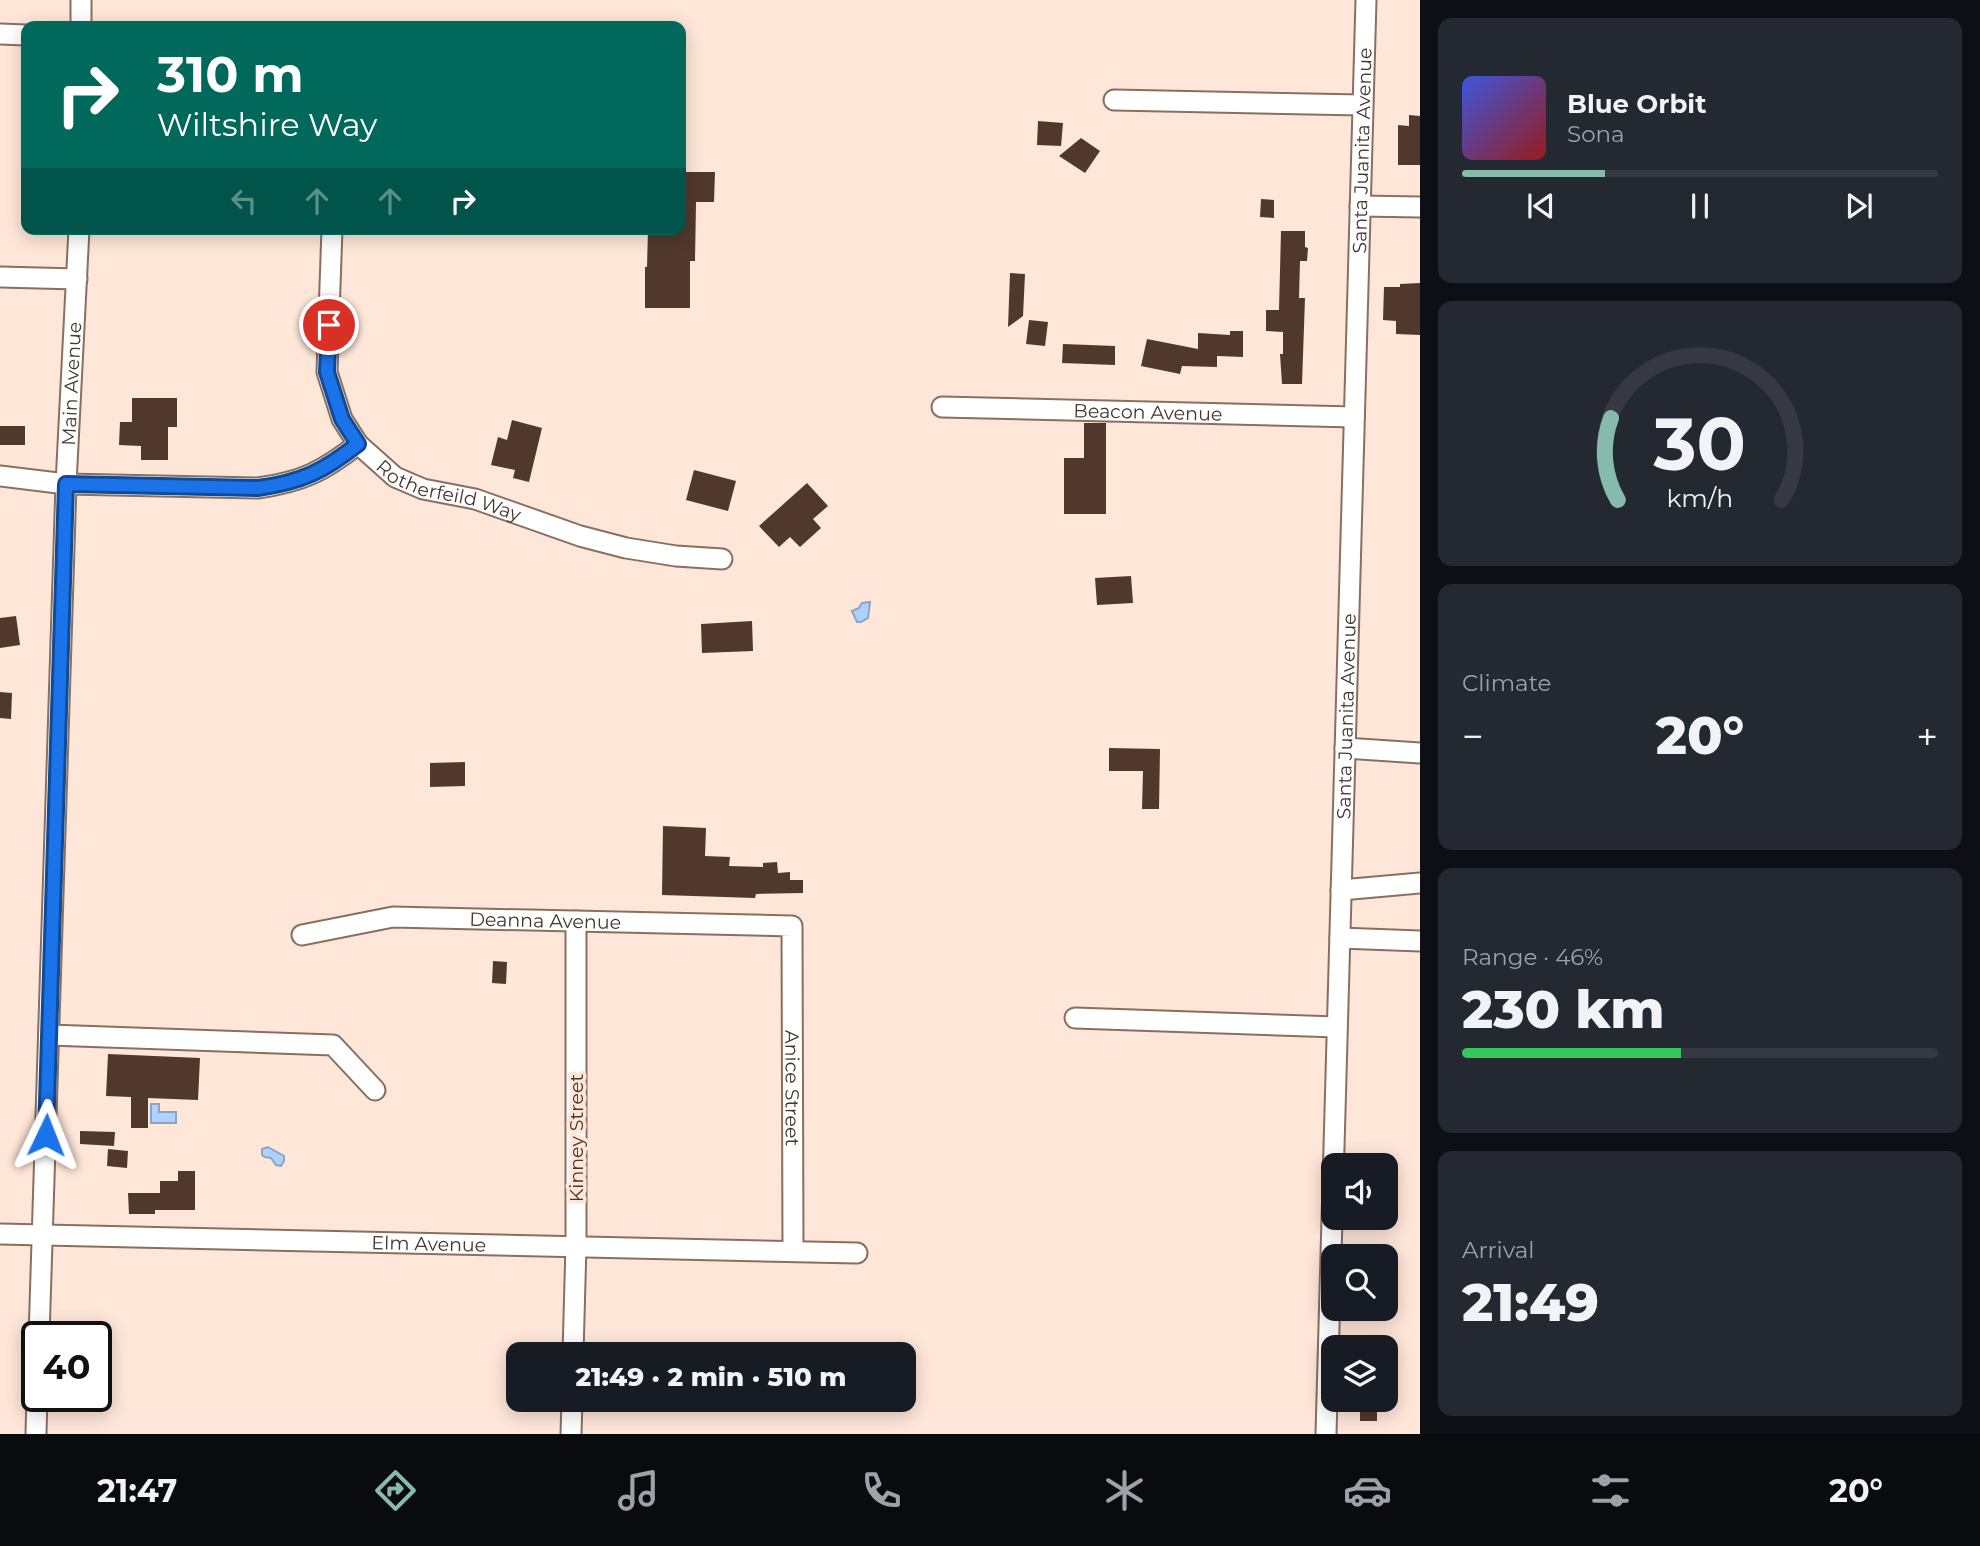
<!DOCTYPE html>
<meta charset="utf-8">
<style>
:root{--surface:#171b24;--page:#242831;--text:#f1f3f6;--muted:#9ea1a6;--line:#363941;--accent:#86baaa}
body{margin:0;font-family:Montserrat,sans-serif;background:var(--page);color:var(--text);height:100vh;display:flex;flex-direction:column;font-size:26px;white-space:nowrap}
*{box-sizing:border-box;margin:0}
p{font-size:23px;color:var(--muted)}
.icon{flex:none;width:38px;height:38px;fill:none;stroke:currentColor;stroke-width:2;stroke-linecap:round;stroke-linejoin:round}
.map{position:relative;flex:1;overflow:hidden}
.sheet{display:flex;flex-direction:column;gap:18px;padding:18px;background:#0d0f14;width:560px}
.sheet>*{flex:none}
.banner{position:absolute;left:21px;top:21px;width:665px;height:214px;border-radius:14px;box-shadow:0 4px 18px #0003;background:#00695c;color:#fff;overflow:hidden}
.tools{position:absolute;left:1321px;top:1153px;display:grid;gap:14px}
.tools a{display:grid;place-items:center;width:77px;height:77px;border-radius:14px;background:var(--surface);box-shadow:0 4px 18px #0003;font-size:35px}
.speed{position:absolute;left:21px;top:1321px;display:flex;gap:14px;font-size:35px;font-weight:700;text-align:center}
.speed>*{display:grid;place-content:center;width:91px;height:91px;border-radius:50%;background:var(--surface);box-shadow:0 4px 18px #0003;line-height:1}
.speed .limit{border:4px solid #111;border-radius:10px;background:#fff;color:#111}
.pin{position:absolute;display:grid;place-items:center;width:60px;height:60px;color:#fff;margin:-30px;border:4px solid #fff;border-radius:50%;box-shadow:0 2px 7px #0007}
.me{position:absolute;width:77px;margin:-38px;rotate:2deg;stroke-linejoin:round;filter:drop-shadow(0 0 5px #0008)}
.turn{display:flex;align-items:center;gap:24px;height:147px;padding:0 21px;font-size:32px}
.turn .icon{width:91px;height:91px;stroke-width:2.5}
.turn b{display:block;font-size:49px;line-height:60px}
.lanes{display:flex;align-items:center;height:66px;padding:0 21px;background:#0003;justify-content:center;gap:35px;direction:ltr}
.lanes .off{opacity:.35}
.big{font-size:52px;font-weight:800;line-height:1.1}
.sheet .card{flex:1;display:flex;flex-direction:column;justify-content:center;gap:10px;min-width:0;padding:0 24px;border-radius:14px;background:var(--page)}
.sheet .dial{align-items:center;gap:0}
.dial svg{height:182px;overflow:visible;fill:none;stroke:var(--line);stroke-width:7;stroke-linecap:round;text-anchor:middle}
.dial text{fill:var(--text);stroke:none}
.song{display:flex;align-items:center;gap:21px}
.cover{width:84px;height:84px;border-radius:10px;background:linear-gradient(135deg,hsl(230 70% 55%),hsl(0 70% 35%))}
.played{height:7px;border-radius:4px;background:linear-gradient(90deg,var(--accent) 30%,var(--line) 30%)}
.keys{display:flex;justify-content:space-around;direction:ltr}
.heat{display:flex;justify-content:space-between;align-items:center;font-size:38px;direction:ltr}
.charge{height:10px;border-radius:5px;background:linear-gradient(90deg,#34c759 46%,var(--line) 0)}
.trip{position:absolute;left:506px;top:1342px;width:410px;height:70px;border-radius:14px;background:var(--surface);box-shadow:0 4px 18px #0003;font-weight:800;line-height:70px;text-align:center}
.menu{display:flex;height:112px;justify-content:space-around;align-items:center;background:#090b0e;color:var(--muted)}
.menu .icon{width:49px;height:49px}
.menu .on{color:var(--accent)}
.menu b{font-size:32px;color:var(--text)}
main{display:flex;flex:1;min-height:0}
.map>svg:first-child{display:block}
.water{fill:#aed1ff;stroke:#8ea3c1;stroke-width:2}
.building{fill:#51382d}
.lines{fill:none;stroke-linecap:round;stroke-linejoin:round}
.minor-casing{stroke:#896f5f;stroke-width:23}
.minor{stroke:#fff;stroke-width:19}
.route-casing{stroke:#114b97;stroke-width:18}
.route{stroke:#1a73e8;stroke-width:12}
.labels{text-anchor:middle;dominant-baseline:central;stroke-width:7;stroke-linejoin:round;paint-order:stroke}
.street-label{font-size:19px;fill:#433730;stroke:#fee6d8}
</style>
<main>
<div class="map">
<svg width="1420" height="1434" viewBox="0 0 1420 1434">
<rect width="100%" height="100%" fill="#fee6d8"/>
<g class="water">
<polygon points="870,602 868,618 861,622 857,622 852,611 859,608 862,603"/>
<polygon points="151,1104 159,1104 159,1112 176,1112 176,1123 151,1123"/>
<polygon points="268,1147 284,1156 284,1161 281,1166 276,1165 271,1158 265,1157 262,1155 262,1149"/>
</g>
<g class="building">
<polygon points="1409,115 1420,116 1420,165 1398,165 1398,125 1409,126"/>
<polygon points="1038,121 1063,123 1061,146 1037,145"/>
<polygon points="1081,138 1100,151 1085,173 1059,156"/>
<polygon points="681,172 715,172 714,202 696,202 695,261 690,261 690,308 645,308 645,267 647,267 648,229 681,229"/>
<polygon points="1261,199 1274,200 1274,218 1260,217"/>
<polygon points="1281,231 1305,231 1305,247 1308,248 1307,261 1300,261 1299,298 1305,298 1302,384 1282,384 1280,354 1283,354 1283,332 1266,331 1266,310 1279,310"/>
<polygon points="1010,273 1025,274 1023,316 1008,327"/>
<polygon points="1420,283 1420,335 1396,334 1396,321 1383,320 1384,287 1400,287 1400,284"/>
<polygon points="1029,320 1048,322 1045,346 1026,344"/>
<polygon points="1230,331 1243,331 1243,357 1217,356 1217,367 1182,366 1180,374 1141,366 1147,339 1198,349 1198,333 1230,335"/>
<polygon points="1063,344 1115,346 1115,365 1062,363"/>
<polygon points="132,398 177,398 177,427 168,427 168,460 141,460 141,446 119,445 120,422 132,422"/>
<polygon points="512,420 542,428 529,482 513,478 515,470 491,465 498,437 507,440"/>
<polygon points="1084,423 1106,423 1106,514 1064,514 1064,458 1084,458"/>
<rect x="0" y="426" width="25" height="19"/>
<polygon points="694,470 736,481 728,511 686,500"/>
<polygon points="807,483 828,506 813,519 821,528 800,547 790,537 779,547 759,526"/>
<polygon points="1131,576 1133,603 1097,605 1095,578"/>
<polygon points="16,616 20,645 0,648 0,618"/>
<polygon points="752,621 753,651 702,653 701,624"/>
<polygon points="0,692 12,693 11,719 0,718"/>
<polygon points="1109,748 1160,749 1159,809 1142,809 1143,771 1109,771"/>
<polygon points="465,762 465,786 430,787 430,763"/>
<polygon points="663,826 706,828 705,856 730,857 729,866 763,867 763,863 777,862 778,873 790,872 790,880 803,880 803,893 756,894 755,898 662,895"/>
<polygon points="493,961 507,962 506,984 492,983"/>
<polygon points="108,1054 200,1058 198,1100 148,1098 148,1128 131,1128 131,1097 106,1096"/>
<polygon points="80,1131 115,1132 114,1146 80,1144"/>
<polygon points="108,1149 128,1151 127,1168 107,1166"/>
<polygon points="178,1171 195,1171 195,1210 155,1210 155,1214 129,1214 128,1193 160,1193 160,1181 178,1181"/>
<rect x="1360" y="1400" width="17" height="21"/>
</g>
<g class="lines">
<defs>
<g id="minor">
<polyline points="81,0 81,26"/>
<polyline points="0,34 26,35"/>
<polyline points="1114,100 1362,105"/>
<polyline points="1360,206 1420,207"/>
<path id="s1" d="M 332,229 L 327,372 L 342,419 L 358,444 L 395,477 L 423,489 L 475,499 L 580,536 L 626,548 L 676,556 L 722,559"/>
<polyline points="0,277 77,279"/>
<path id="s2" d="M 942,407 L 1354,417"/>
<path d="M 0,476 L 66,484 L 258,488 C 302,482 324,471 358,444"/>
<polyline points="1345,748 1420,753"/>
<polyline points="1341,890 1420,883"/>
<path id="s3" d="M 302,935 L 393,917 L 792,926 L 793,1251"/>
<polyline points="1340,938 1420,941"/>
<polyline points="1075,1018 1337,1027"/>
<polyline points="49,1035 333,1045 375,1090"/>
<path id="s4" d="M 0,1234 L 857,1253"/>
<path id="s5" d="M 39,1337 L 66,484 L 79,229"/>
<polyline points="573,1354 576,1245 576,921"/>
<polyline points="36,1434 37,1396"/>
<polyline points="571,1434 572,1400"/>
<path id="s6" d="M 1326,1434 L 1366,0"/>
</g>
</defs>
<use href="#minor" class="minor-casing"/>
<use href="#minor" class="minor"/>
</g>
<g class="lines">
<defs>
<path id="route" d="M 46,1135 L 66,484 L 258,488 C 302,482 324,471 358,444 L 342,419 L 327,372 L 329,325"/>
</defs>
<use href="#route" class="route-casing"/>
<use href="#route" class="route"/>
</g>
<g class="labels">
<g class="street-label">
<text stroke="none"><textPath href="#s6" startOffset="1284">Santa Juanita Avenue</textPath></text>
<text stroke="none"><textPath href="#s5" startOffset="954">Main Avenue</textPath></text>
<text stroke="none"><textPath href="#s2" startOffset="206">Beacon Avenue</textPath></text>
<text stroke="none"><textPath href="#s1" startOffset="327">Rotherfeild Way</textPath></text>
<text stroke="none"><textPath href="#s6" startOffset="718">Santa Juanita Avenue</textPath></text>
<text stroke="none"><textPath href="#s3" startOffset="245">Deanna Avenue</textPath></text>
<text stroke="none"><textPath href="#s3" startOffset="654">Anice Street</textPath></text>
<text transform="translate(576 1138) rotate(-90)">Kinney Street</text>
<text stroke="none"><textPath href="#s4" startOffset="429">Elm Avenue</textPath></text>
</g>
</g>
</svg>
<div class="tools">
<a><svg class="icon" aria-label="sound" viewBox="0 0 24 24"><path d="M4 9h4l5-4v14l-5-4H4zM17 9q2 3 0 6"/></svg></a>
<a><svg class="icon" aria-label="search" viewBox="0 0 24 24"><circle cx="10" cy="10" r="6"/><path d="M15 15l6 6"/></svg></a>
<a><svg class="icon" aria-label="layers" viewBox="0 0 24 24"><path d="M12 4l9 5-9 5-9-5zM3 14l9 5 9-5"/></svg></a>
</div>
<div class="speed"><div class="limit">40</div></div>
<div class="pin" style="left:329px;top:325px;background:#d93025"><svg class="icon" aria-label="arrive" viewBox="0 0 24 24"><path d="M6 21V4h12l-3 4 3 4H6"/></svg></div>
<svg class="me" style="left:46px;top:1135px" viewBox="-20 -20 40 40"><path d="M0-17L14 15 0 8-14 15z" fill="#1a73e8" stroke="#fff" stroke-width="4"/></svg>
<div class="trip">21:49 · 2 min · 510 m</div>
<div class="banner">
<div class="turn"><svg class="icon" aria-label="right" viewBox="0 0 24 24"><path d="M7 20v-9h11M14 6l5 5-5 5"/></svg><div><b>310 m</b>Wiltshire Way</div></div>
<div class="lanes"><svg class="icon off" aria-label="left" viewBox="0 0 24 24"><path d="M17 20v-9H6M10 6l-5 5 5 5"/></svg><svg class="icon off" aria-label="ahead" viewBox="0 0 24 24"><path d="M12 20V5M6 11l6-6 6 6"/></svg><svg class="icon off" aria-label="ahead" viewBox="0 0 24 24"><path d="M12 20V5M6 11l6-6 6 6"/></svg><svg class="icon" aria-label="right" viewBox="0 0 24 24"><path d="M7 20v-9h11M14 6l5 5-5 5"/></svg></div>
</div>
</div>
<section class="sheet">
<div class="card">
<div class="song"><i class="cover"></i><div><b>Blue Orbit</b><p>Sona</p></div></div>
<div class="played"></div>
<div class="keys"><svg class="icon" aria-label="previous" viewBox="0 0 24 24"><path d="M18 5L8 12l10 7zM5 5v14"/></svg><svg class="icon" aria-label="pause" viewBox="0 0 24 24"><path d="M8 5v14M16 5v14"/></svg><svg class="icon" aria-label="next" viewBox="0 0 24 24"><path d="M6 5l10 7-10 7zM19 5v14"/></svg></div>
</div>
<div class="card dial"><svg viewBox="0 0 100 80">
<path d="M14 69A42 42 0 1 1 86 69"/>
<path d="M14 69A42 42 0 0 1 11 33" stroke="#86baaa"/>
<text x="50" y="56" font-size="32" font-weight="700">30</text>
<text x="50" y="72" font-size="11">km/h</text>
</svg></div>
<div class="card"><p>Climate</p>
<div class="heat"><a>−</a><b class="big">20°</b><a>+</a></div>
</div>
<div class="card"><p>Range · 46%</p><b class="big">230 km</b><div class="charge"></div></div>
<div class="card"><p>Arrival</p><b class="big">21:49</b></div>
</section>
</main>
<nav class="menu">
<b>21:47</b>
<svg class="icon on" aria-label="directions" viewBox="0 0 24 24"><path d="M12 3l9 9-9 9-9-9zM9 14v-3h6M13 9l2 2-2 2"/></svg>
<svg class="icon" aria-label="music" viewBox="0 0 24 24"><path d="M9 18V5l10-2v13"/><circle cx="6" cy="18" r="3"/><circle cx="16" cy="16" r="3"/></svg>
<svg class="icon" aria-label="phone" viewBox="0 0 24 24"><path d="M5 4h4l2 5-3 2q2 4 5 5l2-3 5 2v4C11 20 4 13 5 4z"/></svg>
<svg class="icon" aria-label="climate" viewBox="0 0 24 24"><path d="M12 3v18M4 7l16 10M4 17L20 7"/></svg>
<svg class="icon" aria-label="car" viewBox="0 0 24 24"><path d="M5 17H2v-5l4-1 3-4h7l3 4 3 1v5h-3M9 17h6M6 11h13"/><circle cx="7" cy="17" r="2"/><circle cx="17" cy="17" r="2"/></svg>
<svg class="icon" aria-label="filters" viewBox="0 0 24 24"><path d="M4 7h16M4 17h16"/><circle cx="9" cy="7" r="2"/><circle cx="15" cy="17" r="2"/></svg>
<b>20°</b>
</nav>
